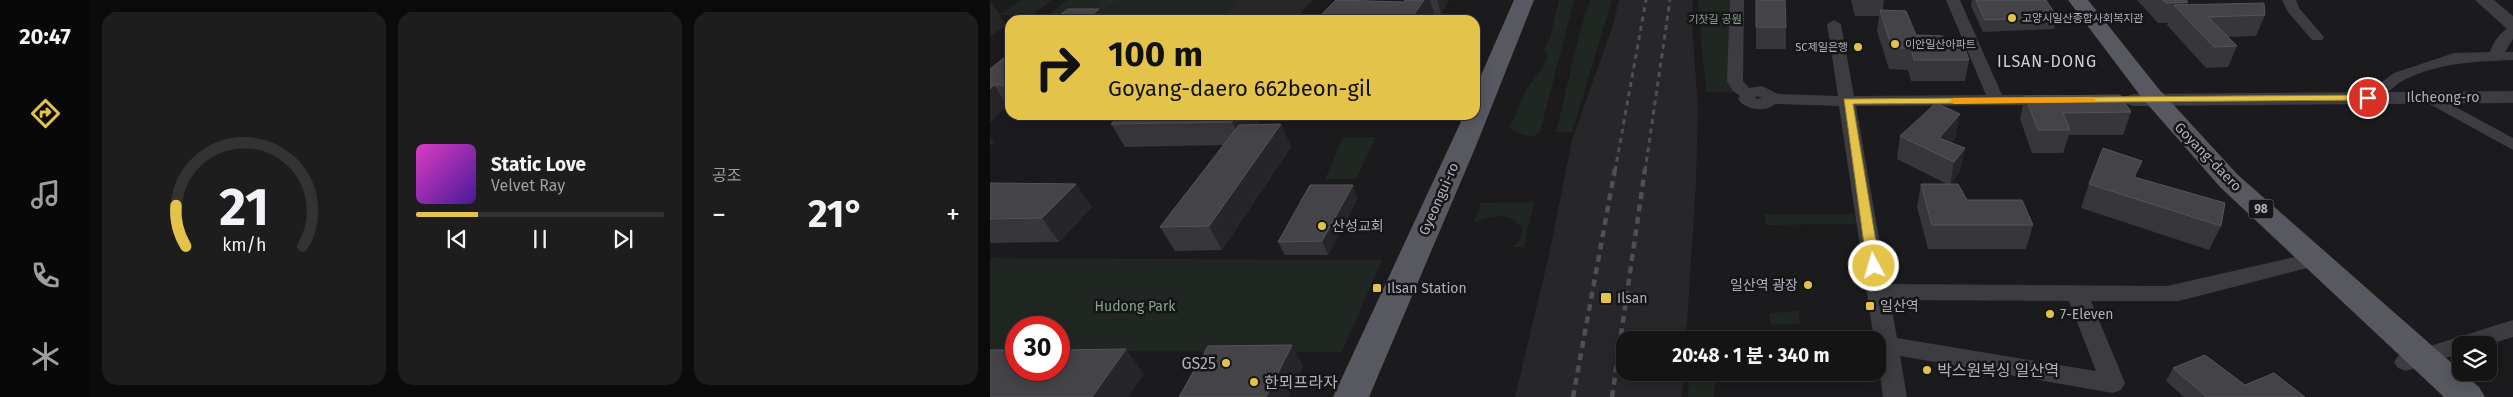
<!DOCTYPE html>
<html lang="ko">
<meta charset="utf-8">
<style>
:root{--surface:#141415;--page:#1d1d1e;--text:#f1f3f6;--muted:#9d9ea0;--line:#333334;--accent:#e4c34a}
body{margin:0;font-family:"Fira Sans","Noto Sans KR",sans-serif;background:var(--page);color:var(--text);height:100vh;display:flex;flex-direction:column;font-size:19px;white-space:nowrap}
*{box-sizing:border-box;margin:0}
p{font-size:16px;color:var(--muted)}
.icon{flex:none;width:28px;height:28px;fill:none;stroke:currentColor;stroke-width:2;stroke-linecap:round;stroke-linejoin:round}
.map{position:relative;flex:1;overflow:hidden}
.panel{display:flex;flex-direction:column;gap:12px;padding:12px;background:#0b0b0c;width:900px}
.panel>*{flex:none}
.banner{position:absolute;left:15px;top:15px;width:475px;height:105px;border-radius:15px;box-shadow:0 2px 12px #0003,0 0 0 1px var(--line);background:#e4c34a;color:#111;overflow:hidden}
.tools{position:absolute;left:1462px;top:336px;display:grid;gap:10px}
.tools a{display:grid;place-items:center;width:45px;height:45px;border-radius:10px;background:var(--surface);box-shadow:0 2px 12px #0003,0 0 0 1px var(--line);font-size:25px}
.speed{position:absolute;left:15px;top:316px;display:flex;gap:10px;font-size:25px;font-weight:700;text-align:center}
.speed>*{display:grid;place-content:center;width:65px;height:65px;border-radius:50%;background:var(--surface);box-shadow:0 2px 12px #0003,0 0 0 1px var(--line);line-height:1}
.speed .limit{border:8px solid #d22;background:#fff;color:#111}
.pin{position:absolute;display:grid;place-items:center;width:42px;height:42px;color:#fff;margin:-21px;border:2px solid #fff;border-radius:50%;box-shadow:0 1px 5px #0007}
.me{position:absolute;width:55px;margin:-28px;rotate:354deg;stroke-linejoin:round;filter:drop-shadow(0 0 4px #0008)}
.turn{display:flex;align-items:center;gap:18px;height:105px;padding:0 20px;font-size:22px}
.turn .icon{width:65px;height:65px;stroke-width:2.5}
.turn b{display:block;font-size:35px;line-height:42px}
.big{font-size:38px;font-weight:700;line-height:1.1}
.panel .tile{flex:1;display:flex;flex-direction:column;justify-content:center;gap:8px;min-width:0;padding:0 18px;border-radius:15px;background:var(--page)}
.panel .dial{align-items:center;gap:0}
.dial svg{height:130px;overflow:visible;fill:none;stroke:var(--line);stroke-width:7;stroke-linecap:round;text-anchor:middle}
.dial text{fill:var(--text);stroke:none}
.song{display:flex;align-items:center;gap:15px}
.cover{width:60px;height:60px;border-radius:8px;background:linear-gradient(135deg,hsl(310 70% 55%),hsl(260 70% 35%))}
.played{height:5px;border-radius:2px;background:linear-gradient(90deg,var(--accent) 25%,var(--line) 25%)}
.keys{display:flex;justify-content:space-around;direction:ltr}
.heat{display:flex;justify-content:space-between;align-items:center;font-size:28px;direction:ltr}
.panel .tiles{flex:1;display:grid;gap:12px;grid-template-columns:repeat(3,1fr)}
.trip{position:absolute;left:626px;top:331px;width:270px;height:50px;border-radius:15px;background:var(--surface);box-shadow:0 2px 12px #0003,0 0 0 1px var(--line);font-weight:700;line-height:50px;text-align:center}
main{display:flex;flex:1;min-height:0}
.tab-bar{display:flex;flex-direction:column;width:90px;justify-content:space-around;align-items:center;background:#080808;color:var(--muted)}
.tab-bar .icon{width:35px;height:35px}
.tab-bar .on{color:var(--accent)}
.tab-bar b{font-size:22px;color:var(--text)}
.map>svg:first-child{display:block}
.built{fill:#272629}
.green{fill:#202722}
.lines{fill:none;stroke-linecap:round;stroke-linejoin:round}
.minor{fill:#3c3c41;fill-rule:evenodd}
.tertiary{fill:#3c3c41;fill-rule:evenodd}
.primary{fill:#585960;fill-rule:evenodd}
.rail-far1{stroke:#4f5056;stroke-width:3;stroke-dasharray:5 4.5;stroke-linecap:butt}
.rail{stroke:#4f5056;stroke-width:4.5;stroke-dasharray:7 5.5;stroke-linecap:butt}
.wall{fill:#37363a}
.shaded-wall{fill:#262528}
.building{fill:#444348;stroke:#54545a}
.route{fill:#e4c34a;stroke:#947f30}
.slow{fill:#f59e0b}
.poi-dot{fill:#e4c34a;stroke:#161517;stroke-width:2}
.labels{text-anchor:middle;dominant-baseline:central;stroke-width:5;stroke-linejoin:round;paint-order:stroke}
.far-poi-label{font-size:11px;fill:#aeb0bb;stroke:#161517;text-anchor:start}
.far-park-label{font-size:11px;fill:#87a48c;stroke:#161517}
.shield{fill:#161517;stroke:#80828a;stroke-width:1}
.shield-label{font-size:12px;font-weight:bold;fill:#aeb0bb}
.street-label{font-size:14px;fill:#aeb0bb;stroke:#161517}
.poi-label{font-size:14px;fill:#aeb0bb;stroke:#161517;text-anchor:start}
.park-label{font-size:14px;fill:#87a48c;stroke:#161517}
.quarter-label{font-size:16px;letter-spacing:1px;fill:#cfd0d7;stroke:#161517}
.near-poi-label{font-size:16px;fill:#aeb0bb;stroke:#161517;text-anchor:start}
</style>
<main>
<nav class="tab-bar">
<b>20:47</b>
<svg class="icon on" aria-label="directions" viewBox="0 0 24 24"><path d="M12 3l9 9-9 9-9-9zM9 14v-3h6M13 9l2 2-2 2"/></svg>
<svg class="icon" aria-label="music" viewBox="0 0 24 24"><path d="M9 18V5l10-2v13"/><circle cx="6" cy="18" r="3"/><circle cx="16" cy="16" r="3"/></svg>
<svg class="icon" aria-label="phone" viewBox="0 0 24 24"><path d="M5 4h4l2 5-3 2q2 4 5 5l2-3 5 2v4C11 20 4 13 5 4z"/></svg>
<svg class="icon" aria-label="climate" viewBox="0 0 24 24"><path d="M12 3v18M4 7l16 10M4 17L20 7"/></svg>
</nav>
<section class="panel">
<div class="tiles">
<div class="tile dial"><svg viewBox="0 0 100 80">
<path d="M14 69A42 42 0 1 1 86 69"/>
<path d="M14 69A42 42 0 0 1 8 44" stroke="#e4c34a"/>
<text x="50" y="56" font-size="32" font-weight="700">21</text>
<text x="50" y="72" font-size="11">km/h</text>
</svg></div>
<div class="tile">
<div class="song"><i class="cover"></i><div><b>Static Love</b><p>Velvet Ray</p></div></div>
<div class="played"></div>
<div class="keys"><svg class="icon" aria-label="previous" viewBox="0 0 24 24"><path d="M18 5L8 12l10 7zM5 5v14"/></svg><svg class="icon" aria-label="pause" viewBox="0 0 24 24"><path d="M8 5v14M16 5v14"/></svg><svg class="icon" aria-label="next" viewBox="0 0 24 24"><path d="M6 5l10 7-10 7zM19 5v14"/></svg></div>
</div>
<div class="tile"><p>공조</p>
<div class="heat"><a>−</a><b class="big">21°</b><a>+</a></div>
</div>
</div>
</section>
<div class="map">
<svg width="1523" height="397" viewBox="0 0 1523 397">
<rect width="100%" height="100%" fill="#1b1a1c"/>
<g class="built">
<polygon points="116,0 322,0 305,20 90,20"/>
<polygon points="629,0 703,0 702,27 708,106 706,183 696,340 635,340 635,372 694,373 692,397 525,397 559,255 582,140 622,28"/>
</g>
<g class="green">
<polygon points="31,0 62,0 40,16 9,15"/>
<polygon points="77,0 116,0 90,20 51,20"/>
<polygon points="126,0 248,0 227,20 100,20"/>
<polygon points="569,0 584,0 550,132 542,137 530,134 520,128 534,93 555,64 558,54 554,49 560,38"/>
<path d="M 600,0 L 622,0 L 582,132 L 566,132 C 578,88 585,43 600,0 Z"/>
<polygon points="708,0 742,0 745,92 716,92"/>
<polygon points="386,137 366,179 335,179 353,138"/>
<path d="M 544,202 L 534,247 L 523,247 C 531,241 533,234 531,226 C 518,212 499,215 484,223 L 491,203 Z"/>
<polygon points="775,214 864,214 866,224 776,225"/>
<polygon points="0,258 392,260 352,352 69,351 69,328 26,328 26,350 0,350"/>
<polygon points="809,311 810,324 781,325 779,313"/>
<polygon points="699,373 725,373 724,397 698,397"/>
</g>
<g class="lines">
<g class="minor">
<path d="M 740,0 L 754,0 L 753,81 L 759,88 L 772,86 L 788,94 L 848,96 L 837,24 L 844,20 L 851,24 L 864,96 L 996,95 L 956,0 L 970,0 L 1012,95 L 1060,95 L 1068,100 L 1060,105 L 866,106 L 897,284 L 1177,286 L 1305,257 L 1324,250 L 1331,252 L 1334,257 L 1331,262 L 1317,268 L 1189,301 L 1101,301 L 1135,383 L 1131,390 L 1123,393 L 910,356 L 917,397 L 893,397 L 888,360 L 888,340 L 884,340 L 849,106 L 785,104 C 776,113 755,110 748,99 L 750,96 L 743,91 L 737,81 ZM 766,96 L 772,98 L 766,99 ZM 900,300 L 1079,301 L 1106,371 L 907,338 Z"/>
<polygon points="1292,0 1306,0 1309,8 1334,37 1332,40 1322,40 1298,12"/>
<path d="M 1523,26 L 1523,39 L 1515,52 L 1523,52 L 1523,60 C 1483,62 1453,62 1416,79 C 1402,85 1389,106 1372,101 L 1370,98 L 1404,73 L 1464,53 L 1500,52 C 1503,42 1512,29 1523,26 Z"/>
<polygon points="1440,93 1523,138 1523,150 1434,101 1432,98 1434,95"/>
<polygon points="1523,320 1523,337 1497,345 1471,345 1471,353 1416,371 1408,368 1404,362 1408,356"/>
</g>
<g class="tertiary">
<polygon points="1485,0 1504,0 1523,16 1523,30 1517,29"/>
<polygon points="1523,91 1523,103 1144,106 1137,104 1134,100 1137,96 1144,94"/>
</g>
<g class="primary">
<polygon points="524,0 544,0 486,146 379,397 343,397 474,115 485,115 485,89"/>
<polygon points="1078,0 1098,0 1168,88 1248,175 1489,387 1495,397 1454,397 1230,187 1152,98"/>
</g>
<g class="rail-far1">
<polyline points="625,171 656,0"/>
<polyline points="655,171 680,0"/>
</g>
<g class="rail">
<polyline points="583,397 625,169"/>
<polyline points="622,397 655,169"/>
</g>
</g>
<g class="wall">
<polygon points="415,0 459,0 451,14 444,14 440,20 331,20 330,16 414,2"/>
<polygon points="766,0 796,27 796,49 766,49"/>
<polygon points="861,0 894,0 893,10 926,35 956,46 979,60 975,81 921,81 918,70 899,69 887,31 889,16 865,16"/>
<polygon points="982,0 1056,0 1067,17 1064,29 993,32 981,6"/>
<polygon points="1147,0 1196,0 1198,2 1197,4 1275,15 1266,36 1238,37 1247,46 1238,67 1216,68 1177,25 1178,23 1168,23"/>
<polygon points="20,53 20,105 17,105 0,122 0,69"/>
<polygon points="1035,96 1141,112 1133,135 1079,135 1073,153 1042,153 1030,119"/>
<polygon points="130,115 266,115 269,123 268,125 291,124 301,147 232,250 185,251 170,227 234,145 135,147 121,124"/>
<polygon points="347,115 396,115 394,119 349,119"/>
<polygon points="910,136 966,137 961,143 975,148 970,171 961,184 977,200 1043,225 1036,249 938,249 927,207 931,184 957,184 907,159"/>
<polygon points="1145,177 1231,226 1219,250 1091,208 1099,184"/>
<polygon points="0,183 102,207 69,242 0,243"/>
<polygon points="368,198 338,255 295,255 288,242"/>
<polygon points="1183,368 1255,385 1315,397 1194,397 1176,381"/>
</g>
<g class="shaded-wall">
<polygon points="0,0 16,25 0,37"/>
<polygon points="434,0 440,0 444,14 440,20 420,20"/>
<polygon points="447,0 459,0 451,14"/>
<polygon points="109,9 115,20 96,20"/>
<polygon points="230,16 232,20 226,20"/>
<polygon points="20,81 20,92 15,85"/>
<polygon points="4,85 17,105 0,122 0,89"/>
<polygon points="970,114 966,137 950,155 949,138"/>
<polygon points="248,115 266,115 269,123 253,144 242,122"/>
<polygon points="291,124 301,147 232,250 219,226"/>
<polygon points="0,136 4,142 0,146"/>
<polygon points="975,148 970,171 960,185 964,162"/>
<polygon points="86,184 102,207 69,242 52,218"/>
<polygon points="363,185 368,198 338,255 332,241"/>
<polygon points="302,345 313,366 298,397 276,397"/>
<polygon points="136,349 154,374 138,397 102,397"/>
</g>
<g class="building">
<polygon points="346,0 414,2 415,0 434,0 420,20 398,20 399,18 330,16"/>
<polygon points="766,0 795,0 796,27 766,27"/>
<polygon points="986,0 1056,0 1067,17 995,20"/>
<polygon points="1173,0 1196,0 1198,2 1176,3"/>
<polygon points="1274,3 1275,15 1218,17 1247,46 1224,47 1184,5"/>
<polygon points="78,9 109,9 96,20 63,20"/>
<polygon points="890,10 916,11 926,35 953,36 956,46 974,46 979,60 924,60 921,48 902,48"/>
<polygon points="198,16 230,16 226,20 194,20"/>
<polygon points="20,53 20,81 15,85 4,85 0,89 0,69"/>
<polygon points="1130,95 1141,112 1073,113 1080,130 1048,130 1035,96"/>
<polygon points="946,103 970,114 949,138 975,148 964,162 910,136"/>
<polygon points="130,115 248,115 242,122 121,124"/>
<polygon points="291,124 219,226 170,227 249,125"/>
<polygon points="1113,148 1152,161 1144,177 1235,203 1231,226 1099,184"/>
<polygon points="0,183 86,184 52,218 0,219"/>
<polygon points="931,184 968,184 977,200 1032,200 1043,225 942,225"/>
<polygon points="320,185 363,185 332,241 288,242"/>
<polygon points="302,345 276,397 189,397 218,346"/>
<polygon points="136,349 102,397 0,397 0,350 26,350 26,370 69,370 69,350"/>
<polygon points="1215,355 1255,385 1284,373 1315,397 1217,397 1183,368"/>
</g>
<polygon class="route" points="1378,95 1383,98 1381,100 863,104 890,266 884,270 877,266 854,99"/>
<polygon class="slow" points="1102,97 1106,100 1105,102 964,104 959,101 964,98"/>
<g class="poi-dot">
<circle cx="1022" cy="18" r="5"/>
<circle cx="905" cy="44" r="5"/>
<circle cx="868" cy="47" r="5"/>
<circle cx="332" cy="226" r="5"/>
<circle cx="818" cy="285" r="5"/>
<rect x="382" y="283" width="10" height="10" rx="2.5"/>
<rect x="610" y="292" width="12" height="12" rx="2.5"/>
<rect x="875" y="301" width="10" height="10" rx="2.5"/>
<circle cx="1060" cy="314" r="5"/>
<circle cx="236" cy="363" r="5"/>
<circle cx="937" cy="370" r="5"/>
<circle cx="264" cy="382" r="5"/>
</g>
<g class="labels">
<g class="far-poi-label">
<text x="1032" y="18">고양시일산종합사회복지관</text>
<text x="915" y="44">이안일산아파트</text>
<text x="858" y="47" text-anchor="end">SC제일은행</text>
</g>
<g class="far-park-label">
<text x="725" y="19">기찻길 공원</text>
</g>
<rect class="shield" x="1258.5" y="199.5" width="25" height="19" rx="4"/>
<g class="shield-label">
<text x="1271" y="209">98</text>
</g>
<g class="street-label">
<text x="1453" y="97">Ilcheong-ro</text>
<text transform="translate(1218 157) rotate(46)">Goyang-daero</text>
<text transform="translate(449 199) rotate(-66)">Gyeongui-ro</text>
</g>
<g class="poi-label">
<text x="342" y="226">산성교회</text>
<text x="808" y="285" text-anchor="end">일산역 광장</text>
<text x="397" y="288">Ilsan Station</text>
<text x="627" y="298">Ilsan</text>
<text x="890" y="306">일산역</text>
<text x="1070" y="314">7-Eleven</text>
</g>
<g class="park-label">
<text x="145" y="306">Hudong Park</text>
</g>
<g class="quarter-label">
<text x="1057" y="61">ILSAN-DONG</text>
</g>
<g class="near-poi-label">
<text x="226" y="363" text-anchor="end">GS25</text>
<text x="947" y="370">박스원복싱 일산역</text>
<text x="274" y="382">한뫼프라자</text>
</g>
</g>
</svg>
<div class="tools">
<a><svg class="icon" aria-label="layers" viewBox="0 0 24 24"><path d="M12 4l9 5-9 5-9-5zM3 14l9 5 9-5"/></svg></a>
</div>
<div class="speed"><div class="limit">30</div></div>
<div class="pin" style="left:1378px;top:98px;background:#d93025"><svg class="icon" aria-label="arrive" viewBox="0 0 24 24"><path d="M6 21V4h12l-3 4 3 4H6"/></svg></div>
<svg class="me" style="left:884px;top:266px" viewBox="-20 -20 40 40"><circle r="17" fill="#e4c34a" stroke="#fff" stroke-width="3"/><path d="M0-11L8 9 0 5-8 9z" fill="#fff"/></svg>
<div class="trip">20:48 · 1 분 · 340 m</div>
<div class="banner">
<div class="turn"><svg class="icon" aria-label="right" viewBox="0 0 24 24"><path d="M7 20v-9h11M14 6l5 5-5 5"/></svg><div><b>100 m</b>Goyang-daero 662beon-gil</div></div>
</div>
</div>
</main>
